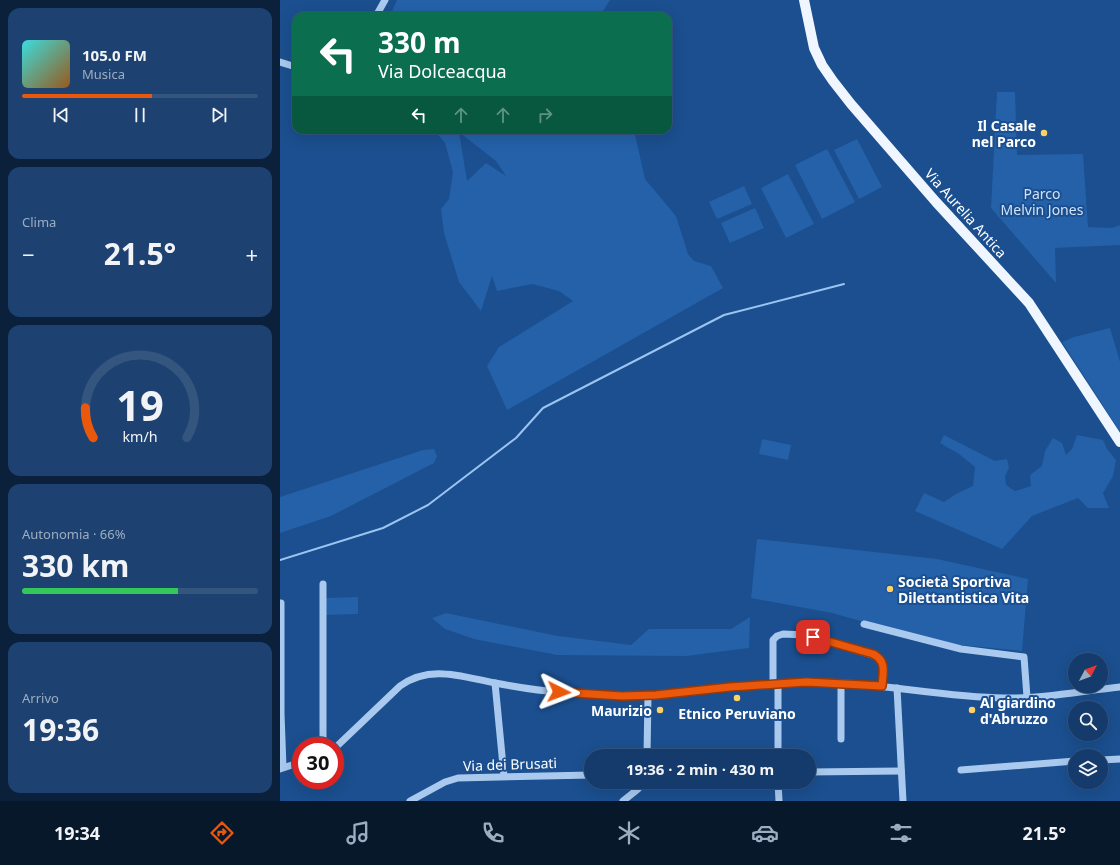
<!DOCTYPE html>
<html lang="it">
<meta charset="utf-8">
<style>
:root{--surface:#143b6b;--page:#1d4271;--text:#f1f3f6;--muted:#9dadc1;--line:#33557e;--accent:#ea580c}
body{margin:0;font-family:"Noto Sans",sans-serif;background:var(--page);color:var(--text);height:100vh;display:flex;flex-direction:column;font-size:15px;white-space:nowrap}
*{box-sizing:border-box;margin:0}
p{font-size:13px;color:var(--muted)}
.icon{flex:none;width:22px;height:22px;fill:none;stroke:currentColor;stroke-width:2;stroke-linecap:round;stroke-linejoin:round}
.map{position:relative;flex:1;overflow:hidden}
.drawer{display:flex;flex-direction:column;gap:8px;padding:8px;background:#0b203b;width:280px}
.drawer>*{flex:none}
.guide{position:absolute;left:12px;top:12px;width:380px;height:122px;border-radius:12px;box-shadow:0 4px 16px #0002,0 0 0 1px var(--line);background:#0b6e4f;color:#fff;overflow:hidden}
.needle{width:26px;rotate:49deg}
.tools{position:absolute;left:788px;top:653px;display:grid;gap:8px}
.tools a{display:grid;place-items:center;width:40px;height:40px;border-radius:50%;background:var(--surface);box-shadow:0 4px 16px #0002,0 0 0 1px var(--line);font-size:20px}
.speed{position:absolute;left:12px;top:737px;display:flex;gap:8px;font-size:20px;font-weight:700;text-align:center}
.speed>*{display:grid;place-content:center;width:52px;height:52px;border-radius:50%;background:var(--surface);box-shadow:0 4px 16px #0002,0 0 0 1px var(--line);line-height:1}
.speed .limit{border:6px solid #d22;background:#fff;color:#111}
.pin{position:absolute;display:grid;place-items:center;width:34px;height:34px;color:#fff;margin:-17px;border-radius:8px;box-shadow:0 2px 6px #0006}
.me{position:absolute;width:44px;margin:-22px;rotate:93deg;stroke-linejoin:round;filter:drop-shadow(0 0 3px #0008)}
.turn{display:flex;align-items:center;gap:14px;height:84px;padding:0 20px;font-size:18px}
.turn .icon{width:52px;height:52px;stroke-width:2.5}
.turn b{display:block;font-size:28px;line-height:34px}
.lanes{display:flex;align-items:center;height:38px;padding:0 20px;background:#0003;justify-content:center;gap:20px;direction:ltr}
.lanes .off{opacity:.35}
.big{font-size:30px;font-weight:700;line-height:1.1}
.drawer .card{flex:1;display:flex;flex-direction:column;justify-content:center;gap:6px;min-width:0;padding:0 14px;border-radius:12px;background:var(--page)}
.drawer .dial{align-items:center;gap:0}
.dial svg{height:104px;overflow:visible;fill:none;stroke:var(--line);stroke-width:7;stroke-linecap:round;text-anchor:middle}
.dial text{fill:var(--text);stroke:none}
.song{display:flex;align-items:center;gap:12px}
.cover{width:48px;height:48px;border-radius:6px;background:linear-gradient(135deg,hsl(180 70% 55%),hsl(30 70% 35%))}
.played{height:4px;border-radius:2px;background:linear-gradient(90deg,var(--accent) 55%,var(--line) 55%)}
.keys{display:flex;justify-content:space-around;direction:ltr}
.heat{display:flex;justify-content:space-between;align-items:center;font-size:22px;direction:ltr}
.charge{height:6px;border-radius:3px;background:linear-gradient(90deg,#34c759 66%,var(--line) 0)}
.trip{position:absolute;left:304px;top:749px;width:232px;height:40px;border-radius:20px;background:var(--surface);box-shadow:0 4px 16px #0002,0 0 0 1px var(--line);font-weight:700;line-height:40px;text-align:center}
.menu{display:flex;height:64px;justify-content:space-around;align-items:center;background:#08182b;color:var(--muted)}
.menu .icon{width:28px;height:28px}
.menu .on{color:var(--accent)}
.menu b{font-size:18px;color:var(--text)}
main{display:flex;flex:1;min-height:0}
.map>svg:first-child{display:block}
.green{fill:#2461a8;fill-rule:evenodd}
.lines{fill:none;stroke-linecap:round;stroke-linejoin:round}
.stream{stroke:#9cc4f0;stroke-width:2}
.minor{stroke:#a9c9ee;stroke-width:7}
.major{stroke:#f0f6ff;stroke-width:10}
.route-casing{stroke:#983908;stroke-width:10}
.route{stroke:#ea580c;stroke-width:7}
.poi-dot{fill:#ffd166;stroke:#1b4f8f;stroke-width:1.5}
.labels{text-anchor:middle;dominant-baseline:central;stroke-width:4;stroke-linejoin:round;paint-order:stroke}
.poi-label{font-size:14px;font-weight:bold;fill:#fff;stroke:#1b4f8f;text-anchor:end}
.park-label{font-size:14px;fill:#cfe3fa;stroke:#1b4f8f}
.street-label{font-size:14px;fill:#fff;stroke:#1b4f8f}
</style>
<main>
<section class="drawer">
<div class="card">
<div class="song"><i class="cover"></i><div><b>105.0 FM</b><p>Musica</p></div></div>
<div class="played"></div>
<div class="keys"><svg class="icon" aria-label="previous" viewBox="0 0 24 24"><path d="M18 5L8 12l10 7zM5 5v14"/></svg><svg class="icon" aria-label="pause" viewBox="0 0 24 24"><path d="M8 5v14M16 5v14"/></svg><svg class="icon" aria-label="next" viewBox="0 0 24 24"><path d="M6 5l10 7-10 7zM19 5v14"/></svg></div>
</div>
<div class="card"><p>Clima</p>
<div class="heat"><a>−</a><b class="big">21.5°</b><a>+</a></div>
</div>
<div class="card dial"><svg viewBox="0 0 100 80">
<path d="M14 69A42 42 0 1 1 86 69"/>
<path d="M14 69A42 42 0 0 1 8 46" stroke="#ea580c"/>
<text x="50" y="56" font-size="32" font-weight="700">19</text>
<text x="50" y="72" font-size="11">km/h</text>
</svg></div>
<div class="card"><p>Autonomia · 66%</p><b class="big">330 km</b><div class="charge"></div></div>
<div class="card"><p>Arrivo</p><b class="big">19:36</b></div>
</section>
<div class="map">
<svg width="840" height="801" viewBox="0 0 840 801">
<rect width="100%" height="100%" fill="#1b4f8f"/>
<g class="green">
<polygon points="117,0 330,0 320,16 110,16"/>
<polygon points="717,92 735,92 737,155 803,154 808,227 832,228 840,225 840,245 775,248 776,283 711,208"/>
<path d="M 154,130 L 354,130 L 365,179 L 396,216 L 408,254 L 414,261 L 431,266 L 443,288 L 227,410 L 207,366 L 219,347 L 293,301 L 279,291 L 252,284 L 217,291 L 212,276 L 201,311 L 179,282 L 164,233 L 161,209 L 169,199 L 173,172 L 165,143 ZM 179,132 L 216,161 L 226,176 L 206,163 L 187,181 Z"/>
<polygon points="577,139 602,187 579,199 554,150"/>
<polygon points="547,149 575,202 542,219 515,165"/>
<polygon points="508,174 534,224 506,238 481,188"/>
<polygon points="464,186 472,204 437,219 429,202"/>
<polygon points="475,208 484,228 450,243 441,223"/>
<polygon points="830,328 840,362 840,432 782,342 794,337"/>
<polygon points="664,435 715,461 727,459 729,468 725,476 726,485 735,491 751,486 750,475 762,466 765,451 773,438 782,443 786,455 792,449 797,435 823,440 827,449 836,460 833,476 823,493 829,508 808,508 798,498 752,516 722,549 635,511 644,493 664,502 676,494 693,486 695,467 679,454 660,443"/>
<polygon points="482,439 511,445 508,460 479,454"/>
<polygon points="154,449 157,456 154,463 51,516 0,533 0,497 143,450"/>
<polygon points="477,539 657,559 748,579 742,651 659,643 552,613 471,598"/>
<polygon points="78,597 78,614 46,615 46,598"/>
<polygon points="166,613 278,636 351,645 369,629 451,629 470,617 469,648 406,656 277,655 194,639 165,629 152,618"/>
</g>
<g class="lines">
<polyline class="stream" points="0,560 103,528 148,505 236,438 263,408 444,315 564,284"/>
<g class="minor">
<polyline points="96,16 105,0"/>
<polyline points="0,62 16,67"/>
<polyline points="1,603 1,714 3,767"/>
<polyline points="584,624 681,649 744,657 747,697"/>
<polyline points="215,683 224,776"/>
<path d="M 493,683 L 493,640 L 497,636 L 503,634 L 525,635 L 595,656 C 607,663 603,675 602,686"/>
<polyline points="498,683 498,756"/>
<polyline points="561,683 561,739"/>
<polyline points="617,688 623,801"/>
<polyline points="43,746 43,584"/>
<path d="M 55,748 L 120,686 C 150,664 183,677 215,683 C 236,687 258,691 280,692 C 312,695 346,697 378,695 C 428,692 477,682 527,682 C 593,681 658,697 724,698 C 762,699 802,691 840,687"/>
<polyline points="367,756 368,695"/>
<polyline points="821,760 840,759"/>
<polyline points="0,769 21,762"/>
<polyline points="681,770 795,761"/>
<polyline points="529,772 621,771"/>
<polyline points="498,782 499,801"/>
<polyline points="130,801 165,782 178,778 311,775"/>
<polyline points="343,801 358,789 364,782"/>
</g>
<polyline class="major" points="524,0 534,48 542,65 553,81 571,104 656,202 749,303 840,442"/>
</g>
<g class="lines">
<defs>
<path id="route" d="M 279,692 L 342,696 L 376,695 L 450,687 L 526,682 L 602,686 C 603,673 607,661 593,654 L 533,637"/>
</defs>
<use href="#route" class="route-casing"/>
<use href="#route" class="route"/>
</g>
<g class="poi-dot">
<circle cx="764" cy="133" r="4"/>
<circle cx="610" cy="589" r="4"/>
<circle cx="457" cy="698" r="4"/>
<circle cx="380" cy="710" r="4"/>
<circle cx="692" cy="710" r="4"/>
</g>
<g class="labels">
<g class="poi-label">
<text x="756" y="125">Il Casale<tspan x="756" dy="16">nel Parco</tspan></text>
<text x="618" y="581" text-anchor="start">Società Sportiva<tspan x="618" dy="16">Dilettantistica Vita</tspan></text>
<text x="700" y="702" text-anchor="start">Al giardino<tspan x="700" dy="16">d'Abruzzo</tspan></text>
<text x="372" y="710">Maurizio</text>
<text x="457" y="713" text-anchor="middle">Etnico Peruviano</text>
</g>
<g class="park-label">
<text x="762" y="193">Parco<tspan x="762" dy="16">Melvin Jones</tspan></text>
</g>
<g class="street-label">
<text transform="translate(686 213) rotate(48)">Via Aurelia Antica</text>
<text transform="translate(230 764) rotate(-2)">Via dei Brusati</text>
</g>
</g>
</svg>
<div class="tools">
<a><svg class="needle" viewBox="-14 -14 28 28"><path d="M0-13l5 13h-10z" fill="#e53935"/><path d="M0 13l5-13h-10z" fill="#9dadc1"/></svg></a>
<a><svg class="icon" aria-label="search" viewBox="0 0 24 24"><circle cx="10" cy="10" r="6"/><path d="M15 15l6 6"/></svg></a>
<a><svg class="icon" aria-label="layers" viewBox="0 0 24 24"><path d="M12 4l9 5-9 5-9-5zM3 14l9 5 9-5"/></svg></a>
</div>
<div class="speed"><div class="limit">30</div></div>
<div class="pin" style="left:533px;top:637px;background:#d93025"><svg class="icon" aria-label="arrive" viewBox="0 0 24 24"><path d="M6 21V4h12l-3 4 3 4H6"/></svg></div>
<svg class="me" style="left:279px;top:692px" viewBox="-20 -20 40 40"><path d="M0-17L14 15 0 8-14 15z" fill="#ea580c" stroke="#fff" stroke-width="4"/></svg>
<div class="trip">19:36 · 2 min · 430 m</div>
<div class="guide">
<div class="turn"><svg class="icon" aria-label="left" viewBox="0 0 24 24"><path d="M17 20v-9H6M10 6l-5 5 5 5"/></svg><div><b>330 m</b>Via Dolceacqua</div></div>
<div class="lanes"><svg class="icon" aria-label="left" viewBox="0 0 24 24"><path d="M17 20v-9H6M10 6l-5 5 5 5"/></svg><svg class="icon off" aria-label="ahead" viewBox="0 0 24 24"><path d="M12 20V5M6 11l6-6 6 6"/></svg><svg class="icon off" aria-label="ahead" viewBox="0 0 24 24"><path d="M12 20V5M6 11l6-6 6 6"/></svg><svg class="icon off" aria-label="right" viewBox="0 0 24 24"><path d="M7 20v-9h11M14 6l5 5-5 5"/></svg></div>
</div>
</div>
</main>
<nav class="menu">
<b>19:34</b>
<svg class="icon on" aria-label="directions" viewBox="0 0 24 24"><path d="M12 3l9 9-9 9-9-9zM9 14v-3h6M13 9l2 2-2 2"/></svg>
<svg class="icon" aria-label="music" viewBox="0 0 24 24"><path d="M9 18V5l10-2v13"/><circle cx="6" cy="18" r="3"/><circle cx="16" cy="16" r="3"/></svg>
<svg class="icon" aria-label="phone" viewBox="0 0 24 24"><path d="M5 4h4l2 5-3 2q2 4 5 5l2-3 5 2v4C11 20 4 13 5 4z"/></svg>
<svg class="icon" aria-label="climate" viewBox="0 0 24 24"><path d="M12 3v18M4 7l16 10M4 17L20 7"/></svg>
<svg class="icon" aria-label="car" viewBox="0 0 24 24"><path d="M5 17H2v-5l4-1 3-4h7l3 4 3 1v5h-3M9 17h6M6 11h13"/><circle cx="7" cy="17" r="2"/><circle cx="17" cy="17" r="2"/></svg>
<svg class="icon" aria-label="filters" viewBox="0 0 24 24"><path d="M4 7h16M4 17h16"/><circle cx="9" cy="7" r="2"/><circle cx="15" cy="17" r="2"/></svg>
<b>21.5°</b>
</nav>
